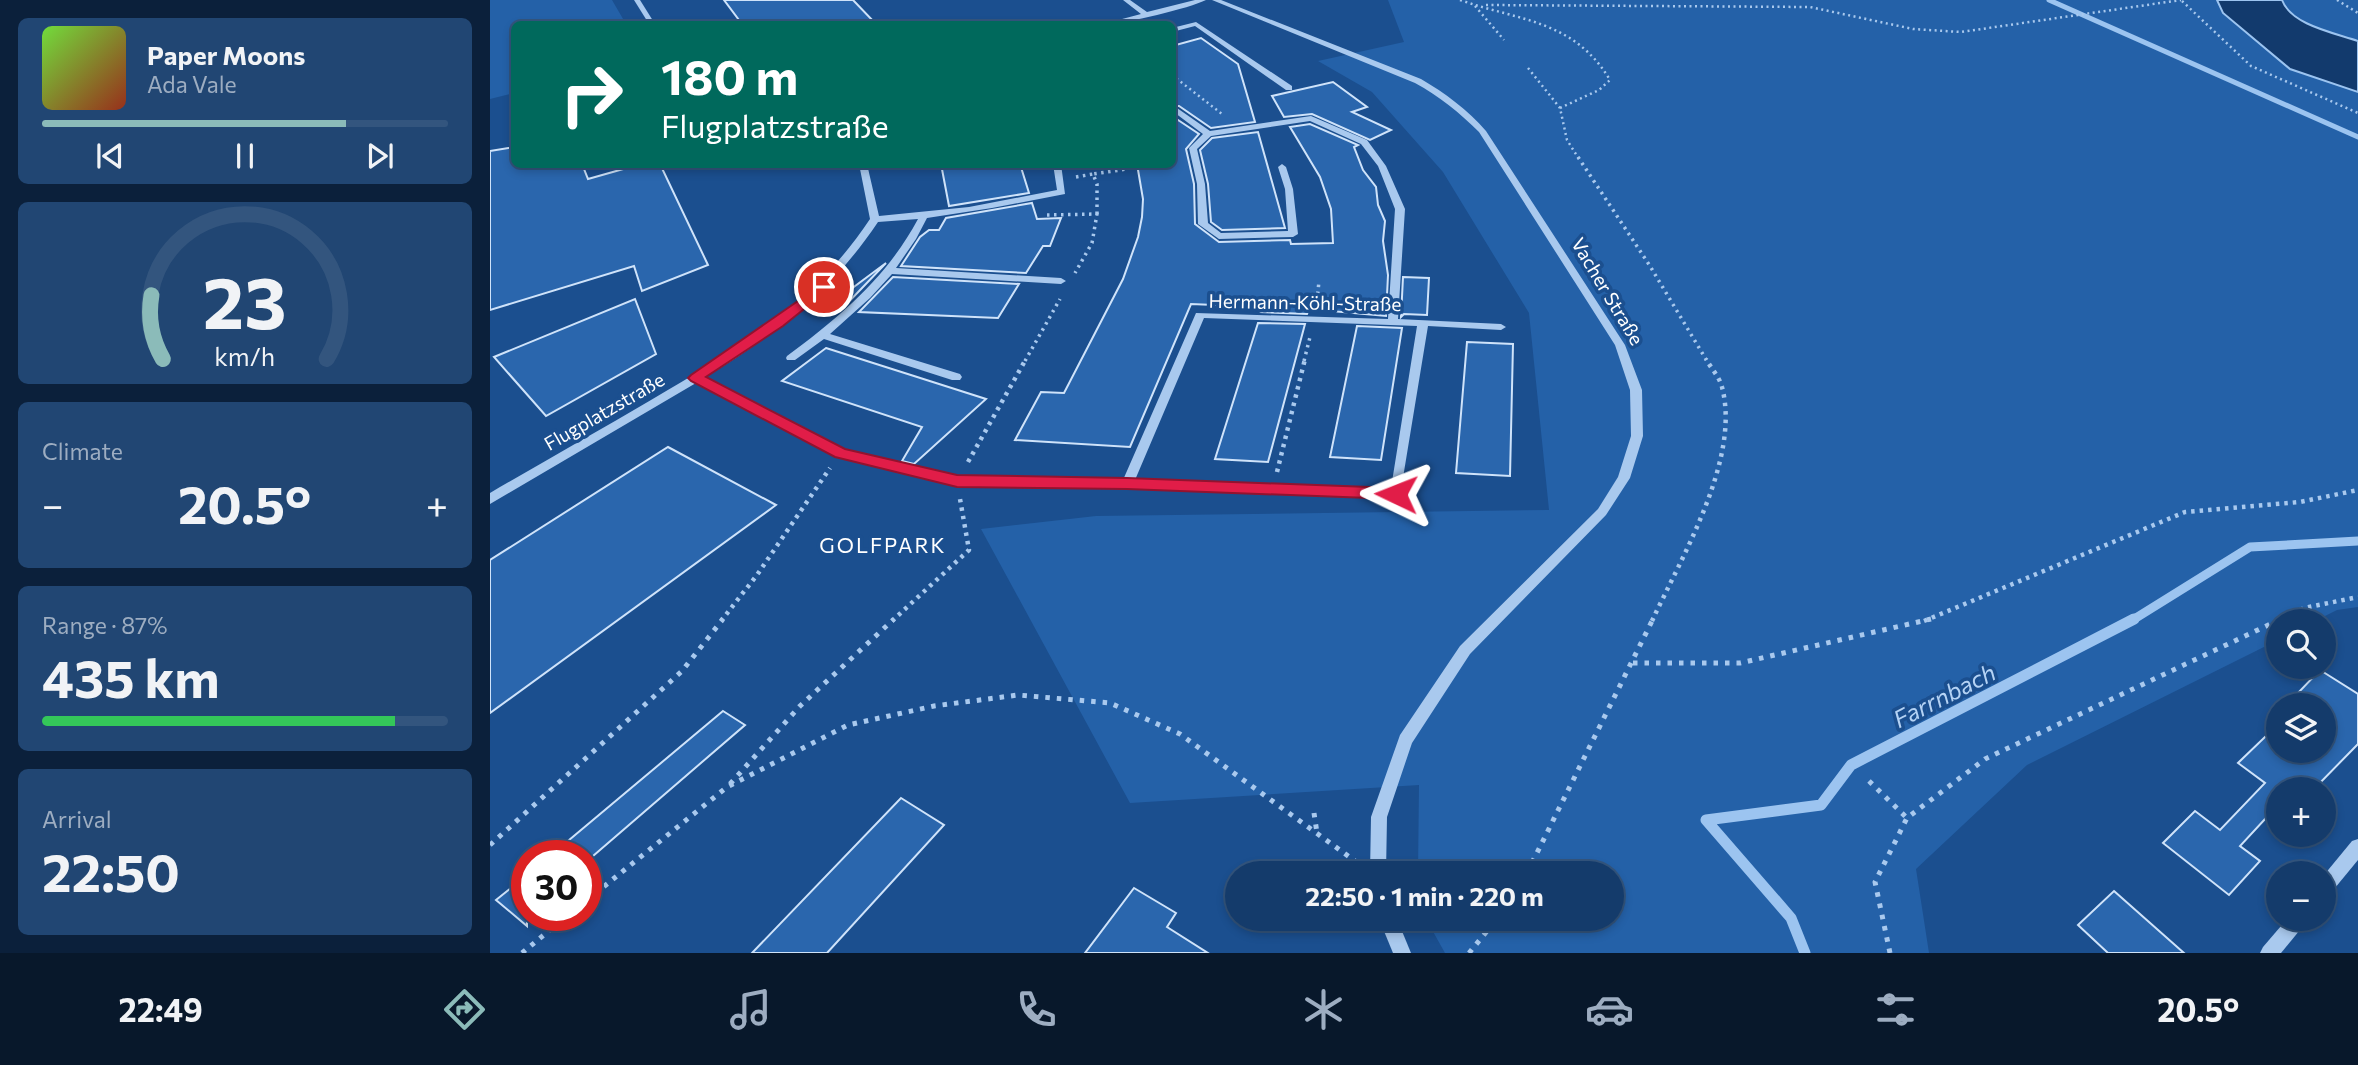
<!DOCTYPE html>
<meta charset="utf-8">
<style>
:root{--surface:#143b6b;--page:#214673;--text:#f1f3f6;--muted:#9dadc1;--line:#33557e;--accent:#8bbbb9}
body{margin:0;font-family:Commissioner,sans-serif;background:var(--page);color:var(--text);height:100vh;display:flex;flex-direction:column;font-size:26px;white-space:nowrap}
*{box-sizing:border-box;margin:0}
p{font-size:23px;color:var(--muted)}
.icon{flex:none;width:38px;height:38px;fill:none;stroke:currentColor;stroke-width:2;stroke-linecap:round;stroke-linejoin:round}
.map{position:relative;flex:1;overflow:hidden}
.details{display:flex;flex-direction:column;gap:18px;padding:18px;background:#0b203b;width:490px}
.details>*{flex:none}
.guide{position:absolute;left:21px;top:21px;width:665px;height:147px;border-radius:10px;box-shadow:0 4px 10px #0003,0 0 0 2px var(--line);background:#00695c;color:#fff;overflow:hidden}
.buttons{position:absolute;left:1776px;top:609px;display:grid;gap:14px}
.buttons a{display:grid;place-items:center;width:70px;height:70px;border-radius:50%;background:var(--surface);box-shadow:0 4px 10px #0003,0 0 0 2px var(--line);font-size:35px}
.speed{position:absolute;left:21px;top:840px;display:flex;gap:14px;font-size:35px;font-weight:700;text-align:center}
.speed>*{display:grid;place-content:center;width:91px;height:91px;border-radius:50%;background:var(--surface);box-shadow:0 4px 10px #0003,0 0 0 2px var(--line);line-height:1}
.speed .limit{border:10px solid #d22;background:#fff;color:#111}
.pin{position:absolute;display:grid;place-items:center;width:60px;height:60px;color:#fff;margin:-30px;border:4px solid #fff;border-radius:50%;box-shadow:0 2px 7px #0007}
.me{position:absolute;width:77px;margin:-38px;rotate:272deg;stroke-linejoin:round;filter:drop-shadow(0 0 5px #0008)}
.turn{display:flex;align-items:center;gap:24px;height:147px;padding:0 35px;font-size:32px}
.turn .icon{width:91px;height:91px;stroke-width:2.5}
.turn b{display:block;font-size:49px;line-height:60px}
.big{font-size:52px;font-weight:700;line-height:1.1}
.details .tile{flex:1;display:flex;flex-direction:column;justify-content:center;gap:10px;min-width:0;padding:0 24px;border-radius:10px;background:var(--page)}
.details .dial{align-items:center;gap:0}
.dial svg{height:182px;overflow:visible;fill:none;stroke:var(--line);stroke-width:7;stroke-linecap:round;text-anchor:middle}
.dial text{fill:var(--text);stroke:none}
.song{display:flex;align-items:center;gap:21px}
.cover{width:84px;height:84px;border-radius:10px;background:linear-gradient(135deg,hsl(100 70% 55%),hsl(10 70% 35%))}
.played{height:7px;border-radius:4px;background:linear-gradient(90deg,var(--accent) 75%,var(--line) 75%)}
.keys{display:flex;justify-content:space-around;direction:ltr}
.heat{display:flex;justify-content:space-between;align-items:center;font-size:38px;direction:ltr}
.charge{height:10px;border-radius:5px;background:linear-gradient(90deg,#34c759 87%,var(--line) 0)}
.trip{position:absolute;left:735px;top:861px;width:399px;height:70px;border-radius:35px;background:var(--surface);box-shadow:0 4px 10px #0003,0 0 0 2px var(--line);font-weight:700;line-height:70px;text-align:center}
.tabs{display:flex;height:112px;justify-content:space-around;align-items:center;background:#08182b;color:var(--muted)}
.tabs .icon{width:49px;height:49px}
.tabs .on{color:var(--accent)}
.tabs b{font-size:32px;color:var(--text)}
main{display:flex;flex:1;min-height:0}
.map>svg:first-child{display:block}
.green{fill:#2461a8}
.water{fill:#123a6d;stroke:#9cc4f0;stroke-width:2}
.lines{fill:none;stroke-linecap:round;stroke-linejoin:round}
.stream-far2{stroke:#9cc4f0;stroke-width:5}
.stream-far1{stroke:#9cc4f0;stroke-width:9}
.stream{stroke:#9cc4f0;stroke-width:11}
.building{fill:#2a66ad;stroke:#cfe3fa;stroke-width:2}
.path-far3{stroke:#a9c9ee;stroke-width:2.5;stroke-dasharray:2 3.5;stroke-linecap:butt}
.path-far2{stroke:#a9c9ee;stroke-width:3.5;stroke-dasharray:2.5 4.5;stroke-linecap:butt}
.path-far1{stroke:#a9c9ee;stroke-width:4.5;stroke-dasharray:3.5 5;stroke-linecap:butt}
.path{stroke:#a9c9ee;stroke-width:5;stroke-dasharray:4.5 7;stroke-linecap:butt}
.minor{fill:#a9c9ee;fill-rule:evenodd}
.route{fill:#e11d48;stroke:#92132f;stroke-width:2}
.labels{text-anchor:middle;dominant-baseline:central;stroke-width:7;stroke-linejoin:round;paint-order:stroke}
.street-label{font-size:19px;fill:#fff;stroke:#1b4f8f}
.neighbourhood-label{font-size:21px;letter-spacing:2px;fill:#fff;stroke:#1b4f8f}
.near-water-label{font-size:24px;font-style:italic;fill:#b5d3f5;stroke:#1b4f8f}
</style>
<main>
<section class="details">
<div class="tile">
<div class="song"><i class="cover"></i><div><b>Paper Moons</b><p>Ada Vale</p></div></div>
<div class="played"></div>
<div class="keys"><svg class="icon" aria-label="previous" viewBox="0 0 24 24"><path d="M18 5L8 12l10 7zM5 5v14"/></svg><svg class="icon" aria-label="pause" viewBox="0 0 24 24"><path d="M8 5v14M16 5v14"/></svg><svg class="icon" aria-label="next" viewBox="0 0 24 24"><path d="M6 5l10 7-10 7zM19 5v14"/></svg></div>
</div>
<div class="tile dial"><svg viewBox="0 0 100 80">
<path d="M14 69A42 42 0 1 1 86 69"/>
<path d="M14 69A42 42 0 0 1 9 41" stroke="#8bbbb9"/>
<text x="50" y="56" font-size="32" font-weight="700">23</text>
<text x="50" y="72" font-size="11">km/h</text>
</svg></div>
<div class="tile"><p>Climate</p>
<div class="heat"><a>−</a><b class="big">20.5°</b><a>+</a></div>
</div>
<div class="tile"><p>Range · 87%</p><b class="big">435 km</b><div class="charge"></div></div>
<div class="tile"><p>Arrival</p><b class="big">22:50</b></div>
</section>
<div class="map">
<svg width="1868" height="953" viewBox="0 0 1868 953">
<rect width="100%" height="100%" fill="#1b4f8f"/>
<g class="green">
<polygon points="0,0 122,0 136,24 24,24 24,93 0,99"/>
<polygon points="898,0 1727,0 1733,13 1800,69 1868,92 1868,607 1847,610 1825,621 1788,621 1788,640 1537,765 1426,869 1439,953 955,953 936,919 1122,919 1122,873 928,873 929,785 640,803 491,529 606,516 1059,510 1039,313 953,172 882,92 828,61 914,42"/>
<path d="M 1792,0 L 1868,0 L 1868,41 C 1845,33 1801,25 1792,0 Z"/>
</g>
<path class="water" d="M 1727,0 L 1792,0 C 1801,25 1845,33 1868,41 L 1868,92 L 1800,69 L 1733,13 Z"/>
<g class="lines">
<polyline class="stream-far2" points="1559,0 1868,137"/>
<polyline class="stream-far1" points="1641,621 1760,547 1868,541"/>
<polyline class="stream" points="1315,953 1301,918 1216,820 1331,805 1361,765 1644,619"/>
</g>
<g class="building">
<polygon points="234,0 363,0 386,24 252,24"/>
<polygon points="711,38 748,64 765,122 721,128 689,106 682,106 682,46"/>
<polygon points="843,82 877,107 862,112 901,130 880,140 822,114 794,117 782,96"/>
<polygon points="682,116 709,134 696,149 704,184 705,224 729,242 800,240 801,244 843,243 841,209 830,177 800,127 820,124 868,145 864,147 873,170 886,187 888,205 895,221 893,241 898,275 896,316 819,309 817,314 771,312 773,307 701,304 640,447 525,440 551,392 574,393 633,279 648,237 652,217 653,199 647,164 682,164"/>
<polygon points="768,132 795,228 732,230 721,222 718,184 710,150 722,138"/>
<polygon points="24,147 24,164 92,164 98,179 151,164 170,164 218,265 152,291 144,266 0,310 0,151"/>
<polygon points="451,164 530,164 539,193 459,206"/>
<polygon points="542,203 547,219 571,218 560,246 553,246 536,273 411,266 430,237 439,230 449,230 456,218"/>
<polygon points="396,263 350,311 333,310"/>
<polygon points="403,277 529,284 508,318 369,312"/>
<polygon points="913,277 939,278 937,315 914,314 911,317"/>
<polygon points="145,299 166,354 56,416 4,357"/>
<polygon points="768,323 815,324 778,462 725,459"/>
<polygon points="867,326 912,328 891,460 840,457"/>
<polygon points="977,342 1023,344 1020,476 966,473"/>
<polygon points="336,348 424,376 496,399 424,464 412,461 432,427 292,381"/>
<polygon points="178,447 286,505 0,713 0,560"/>
<polygon points="1830,670 1868,694 1868,744 1824,789 1788,789 1788,805 1750,846 1770,861 1739,895 1673,843 1705,811 1730,830 1775,783 1748,763 1777,735 1788,743 1788,751 1834,751 1834,705 1821,705 1806,695"/>
<polygon points="233,711 255,725 103,856 60,856"/>
<polygon points="411,798 454,825 337,953 262,953"/>
<polygon points="37,875 37,926 6,900"/>
<polygon points="644,888 686,913 677,927 718,953 595,953"/>
<polygon points="1624,891 1694,953 1618,953 1588,925"/>
</g>
<g class="lines">
<g class="path-far3">
<path d="M 970,0 C 1030,21 1084,20 1120,80 L 1109,90 L 1070,108 L 1077,140 L 1089,159"/>
<polyline points="1847,0 1868,13"/>
<polyline points="1692,1 1761,66 1868,113"/>
<polyline points="996,5 1320,7 1423,29 1471,32 1691,0"/>
<polyline points="985,6 1014,40"/>
<polyline points="1038,68 1070,108"/>
<polyline points="682,75 732,114"/>
</g>
<g class="path-far2">
<polyline points="1088,157 1160,266 1217,361"/>
<polyline points="586,177 603,174"/>
<polyline points="607,214 607,184 603,174 637,169"/>
<polyline points="557,215 607,214 602,243 585,273"/>
<polyline points="827,301 829,281"/>
<polyline points="535,361 570,299"/>
<polyline points="814,361 820,337"/>
</g>
<g class="path-far1">
<polyline points="478,462 536,359"/>
<polyline points="787,472 815,359"/>
<polyline points="231,621 267,575 340,468"/>
<polyline points="402,621 479,550 470,499"/>
<path d="M 1162,621 C 1192,556 1251,459 1232,387 C 1230,378 1221,368 1216,359"/>
<polyline points="1434,621 1695,512 1810,502 1868,490"/>
<polyline points="1787,621 1814,608 1868,597"/>
</g>
<g class="path">
<polyline points="1143,663 1250,663 1441,619"/>
<polyline points="1379,781 1417,818"/>
<polyline points="240,784 310,706 404,619"/>
<polyline points="824,813 827,833"/>
<polyline points="0,845 192,671 233,619"/>
<polyline points="1037,873 1163,619"/>
<polyline points="96,901 237,787 358,725 444,706 528,695 620,703 690,734 865,861"/>
<polyline points="32,953 78,915"/>
<polyline points="979,953 1007,919"/>
<polyline points="1400,953 1385,882 1417,818 1495,759 1791,619"/>
</g>
<g class="minor">
<polygon points="144,0 150,0 165,24 159,24"/>
<path d="M 633,0 L 640,0 L 657,12 L 705,0 L 716,0 C 700,8 635,24 616,24 L 617,23 L 651,14 Z"/>
<path d="M 722,0 L 731,0 L 931,79 C 955,93 978,110 996,131 L 1135,345 L 1152,390 L 1153,436 L 1140,478 L 1116,515 L 980,654 L 922,743 L 897,817 L 896,873 L 880,873 L 881,817 L 910,735 L 970,646 L 1108,509 L 1128,477 L 1141,436 L 1140,390 L 1125,345 L 989,132 C 970,113 949,96 925,83 Z"/>
<polygon points="706,22 802,86 802,90 796,90 705,26 682,32 682,28"/>
<path d="M 687,108 L 720,131 L 821,116 L 877,140 L 896,166 L 915,209 L 908,319 L 1011,324 L 1016,327 L 1011,330 L 938,326 L 910,496 L 467,485 L 346,456 L 206,383 L 0,504 L 0,493 C 53,462 108,431 161,400 C 249,348 322,306 380,219 L 369,164 L 377,164 L 389,216 L 479,207 L 567,190 L 563,164 L 571,164 L 575,194 L 502,208 L 437,218 L 426,239 L 406,268 L 571,278 L 576,281 L 571,284 L 402,274 L 380,298 L 340,334 L 470,374 L 472,377 L 470,380 L 462,380 L 334,339 L 305,360 L 297,360 L 296,358 L 297,356 C 350,317 397,277 428,219 L 388,222 C 341,292 286,334 214,378 L 353,450 L 467,477 L 633,480 L 706,313 L 898,319 L 905,209 L 888,166 L 871,144 L 820,121 L 721,136 L 707,149 L 715,184 L 718,223 L 731,233 L 798,231 L 795,189 L 788,167 L 792,164 L 796,167 L 803,189 L 808,234 L 803,237 L 729,239 L 708,224 L 707,184 L 699,148 L 713,134 L 685,113 L 682,113 L 682,109 ZM 714,318 L 927,326 L 901,488 L 645,480 Z"/>
<polygon points="1868,839 1868,860 1840,894 1834,896 1834,875 1862,841"/>
<polygon points="889,919 907,919 921,953 903,953"/>
<polygon points="1797,919 1817,919 1814,925 1791,953 1770,953 1773,947"/>
</g>
</g>
<polygon class="route" points="334,283 341,287 339,289 293,326 216,377 355,449 467,475 637,478 906,488 914,494 906,499 637,489 467,487 345,457 201,381 198,378 201,375"/>
<g class="labels">
<g class="street-label">
<text transform="translate(1118 291) rotate(59)">Vacher Straße</text>
<text transform="translate(815 302) rotate(1)">Hermann-Köhl-Straße</text>
<text transform="translate(114 411) rotate(-30)">Flugplatzstraße</text>
</g>
<g class="neighbourhood-label">
<text x="393" y="544">GOLFPARK</text>
</g>
<g class="near-water-label">
<text transform="translate(1454 695) rotate(-27)">Farrnbach</text>
</g>
</g>
</svg>
<div class="buttons">
<a><svg class="icon" aria-label="search" viewBox="0 0 24 24"><circle cx="10" cy="10" r="6"/><path d="M15 15l6 6"/></svg></a>
<a><svg class="icon" aria-label="layers" viewBox="0 0 24 24"><path d="M12 4l9 5-9 5-9-5zM3 14l9 5 9-5"/></svg></a>
<a>+</a>
<a>−</a>
</div>
<div class="speed"><div class="limit">30</div></div>
<div class="pin" style="left:334px;top:287px;background:#d93025"><svg class="icon" aria-label="arrive" viewBox="0 0 24 24"><path d="M6 21V4h12l-3 4 3 4H6"/></svg></div>
<svg class="me" style="left:906px;top:494px" viewBox="-20 -20 40 40"><path d="M0-17L14 15 0 8-14 15z" fill="#e11d48" stroke="#fff" stroke-width="4"/></svg>
<div class="trip">22:50 · 1 min · 220 m</div>
<div class="guide">
<div class="turn"><svg class="icon" aria-label="right" viewBox="0 0 24 24"><path d="M7 20v-9h11M14 6l5 5-5 5"/></svg><div><b>180 m</b>Flugplatzstraße</div></div>
</div>
</div>
</main>
<nav class="tabs">
<b>22:49</b>
<svg class="icon on" aria-label="directions" viewBox="0 0 24 24"><path d="M12 3l9 9-9 9-9-9zM9 14v-3h6M13 9l2 2-2 2"/></svg>
<svg class="icon" aria-label="music" viewBox="0 0 24 24"><path d="M9 18V5l10-2v13"/><circle cx="6" cy="18" r="3"/><circle cx="16" cy="16" r="3"/></svg>
<svg class="icon" aria-label="phone" viewBox="0 0 24 24"><path d="M5 4h4l2 5-3 2q2 4 5 5l2-3 5 2v4C11 20 4 13 5 4z"/></svg>
<svg class="icon" aria-label="climate" viewBox="0 0 24 24"><path d="M12 3v18M4 7l16 10M4 17L20 7"/></svg>
<svg class="icon" aria-label="car" viewBox="0 0 24 24"><path d="M5 17H2v-5l4-1 3-4h7l3 4 3 1v5h-3M9 17h6M6 11h13"/><circle cx="7" cy="17" r="2"/><circle cx="17" cy="17" r="2"/></svg>
<svg class="icon" aria-label="filters" viewBox="0 0 24 24"><path d="M4 7h16M4 17h16"/><circle cx="9" cy="7" r="2"/><circle cx="15" cy="17" r="2"/></svg>
<b>20.5°</b>
</nav>
